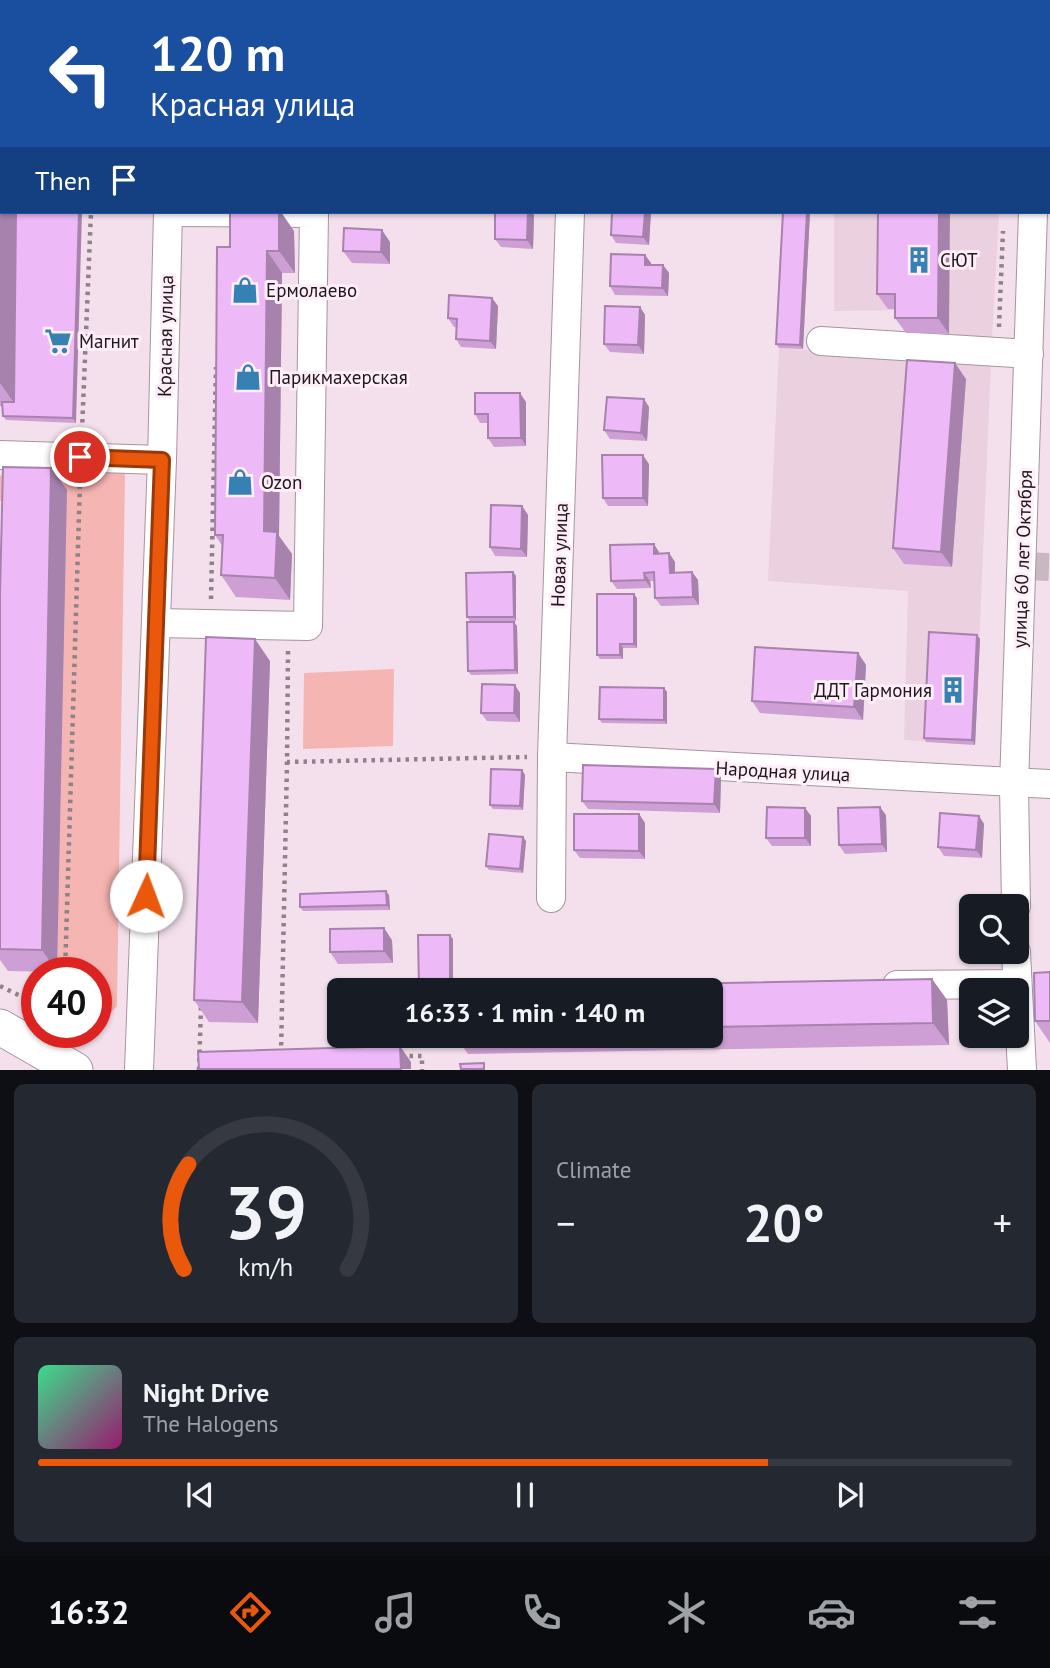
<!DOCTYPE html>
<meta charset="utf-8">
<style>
:root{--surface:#171b24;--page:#242831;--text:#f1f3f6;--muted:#9ea1a6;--line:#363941;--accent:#ea580c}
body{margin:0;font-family:"PT Sans",sans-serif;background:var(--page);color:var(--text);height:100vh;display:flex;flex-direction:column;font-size:26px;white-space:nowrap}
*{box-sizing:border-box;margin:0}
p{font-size:23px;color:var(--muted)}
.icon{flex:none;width:38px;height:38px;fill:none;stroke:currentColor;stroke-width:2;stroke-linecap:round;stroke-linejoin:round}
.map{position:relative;height:1070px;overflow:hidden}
.details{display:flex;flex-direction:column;gap:14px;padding:14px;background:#0d0f14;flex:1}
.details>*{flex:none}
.guide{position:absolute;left:0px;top:0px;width:1050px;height:214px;box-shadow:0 2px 5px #0004;background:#1a4fa0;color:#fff;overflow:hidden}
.buttons{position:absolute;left:959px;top:894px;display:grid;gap:14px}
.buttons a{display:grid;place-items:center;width:70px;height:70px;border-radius:10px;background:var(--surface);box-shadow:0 2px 5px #0004;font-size:35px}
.speed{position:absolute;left:21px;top:957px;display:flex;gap:14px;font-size:35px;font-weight:700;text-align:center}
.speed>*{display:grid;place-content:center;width:91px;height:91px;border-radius:50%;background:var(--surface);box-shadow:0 2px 5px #0004;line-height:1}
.speed .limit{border:10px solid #d22;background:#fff;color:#111}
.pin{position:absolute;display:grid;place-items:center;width:60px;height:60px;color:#fff;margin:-30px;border:4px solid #fff;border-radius:50%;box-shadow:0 2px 7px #0007}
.me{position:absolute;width:77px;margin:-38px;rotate:2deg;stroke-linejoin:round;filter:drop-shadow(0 0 5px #0008)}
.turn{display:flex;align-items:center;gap:24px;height:147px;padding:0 35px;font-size:32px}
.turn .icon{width:91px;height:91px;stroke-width:2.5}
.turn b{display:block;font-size:49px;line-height:60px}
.then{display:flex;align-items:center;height:66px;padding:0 35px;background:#0003;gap:14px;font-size:26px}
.big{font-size:52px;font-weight:800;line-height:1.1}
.details .card{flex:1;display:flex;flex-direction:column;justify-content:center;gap:10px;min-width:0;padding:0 24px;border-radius:10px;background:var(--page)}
.details .dial{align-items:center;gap:0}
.dial svg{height:182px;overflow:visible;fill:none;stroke:var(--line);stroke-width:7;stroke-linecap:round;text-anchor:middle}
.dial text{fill:var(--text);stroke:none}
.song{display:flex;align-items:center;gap:21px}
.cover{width:84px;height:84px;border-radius:10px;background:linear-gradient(135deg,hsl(150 70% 55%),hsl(320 70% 35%))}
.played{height:7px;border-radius:4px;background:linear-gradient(90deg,var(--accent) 75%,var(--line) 75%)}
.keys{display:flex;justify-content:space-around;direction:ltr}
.heat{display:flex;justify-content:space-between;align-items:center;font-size:38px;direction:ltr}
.details .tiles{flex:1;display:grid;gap:14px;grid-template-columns:1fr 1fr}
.card:last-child{grid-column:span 2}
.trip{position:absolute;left:327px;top:978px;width:396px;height:70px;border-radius:10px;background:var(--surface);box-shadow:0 2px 5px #0004;font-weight:800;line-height:70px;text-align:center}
.tab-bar{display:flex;height:112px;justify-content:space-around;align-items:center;background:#090b0e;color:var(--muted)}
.tab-bar .icon{width:49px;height:49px}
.tab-bar .active{color:var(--accent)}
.tab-bar b{font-size:32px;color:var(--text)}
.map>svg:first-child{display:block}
.built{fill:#ebd0e0}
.green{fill:#f5b5b3}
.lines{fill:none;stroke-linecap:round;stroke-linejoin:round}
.minor-tunnel{stroke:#c9b8c2;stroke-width:28;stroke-dasharray:28 14;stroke-linecap:butt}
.minor-casing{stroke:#a6949f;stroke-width:30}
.major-casing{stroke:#a6949f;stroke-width:37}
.path{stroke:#8f8189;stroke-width:4.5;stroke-dasharray:3.5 5;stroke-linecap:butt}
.minor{stroke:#fff;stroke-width:28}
.major{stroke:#fff;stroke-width:35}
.wall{fill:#cd9fd4}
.shaded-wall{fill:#a782ad}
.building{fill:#eeb9f7;stroke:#a782ad;stroke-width:2}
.route-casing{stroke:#983908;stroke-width:18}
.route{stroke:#ea580c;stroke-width:12}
.labels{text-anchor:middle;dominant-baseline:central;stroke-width:6;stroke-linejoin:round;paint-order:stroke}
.poi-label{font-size:19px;fill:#1e171b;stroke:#ffeef8;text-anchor:start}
.street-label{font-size:19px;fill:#1e171b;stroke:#ffeef8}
</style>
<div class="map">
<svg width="1050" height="1070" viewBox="0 0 1050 1070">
<rect width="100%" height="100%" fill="#f4e0ec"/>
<g class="built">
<polygon points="834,212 999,212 992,338 906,333 906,310 834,311"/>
<polygon points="779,348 991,362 975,745 904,740 908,591 768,581"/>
</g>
<g class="green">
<polygon points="0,0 111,0 2,2 0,139"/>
<polygon points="20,463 125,473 117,1006 104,1020 96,1016 96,973 57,972 67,490 17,502 0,501 0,476"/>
<polygon points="394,669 393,746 303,749 304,673"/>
</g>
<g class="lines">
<polyline class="minor-tunnel" points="1021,566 1050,567"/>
<defs>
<g id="minor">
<polyline points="174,2 174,0"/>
<polyline points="356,2 356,0"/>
<polyline points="577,2 577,0"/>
<polyline points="1040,2 1040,0"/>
<polyline points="1048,77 1050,77"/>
<polyline points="0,156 2,156"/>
<polyline points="821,341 1029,354"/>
<polyline points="0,455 162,460"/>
<polyline points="156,623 308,626 314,213 178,212"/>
<polyline points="552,757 1050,784"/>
<polyline points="551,898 552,757 570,212"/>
<polyline points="1016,906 1014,785 1033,212"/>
<polyline points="1016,952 1022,1070"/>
<polyline points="897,985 1017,984"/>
<polyline points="139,1070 162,460 168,212"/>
</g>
<polyline id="major" points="0,1027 75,1070"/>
</defs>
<use href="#minor" class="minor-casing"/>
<use href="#major" class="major-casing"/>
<g class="path">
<polyline points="132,2 132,0"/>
<polyline points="226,2 226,0"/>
<polyline points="0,95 2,95"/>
<polyline points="999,327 1003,231"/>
<polyline points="82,431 91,212"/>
<polyline points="211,599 216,367"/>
<polyline points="288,651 287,762 527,757"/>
<polyline points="65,973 80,482"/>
<polyline points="0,986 37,1004"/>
<polyline points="281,1054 287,762"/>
<polyline points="401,1056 422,1056 422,1070"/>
<polyline points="199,1070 201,1007"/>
</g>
<use href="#minor" class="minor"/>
<use href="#major" class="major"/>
</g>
<g class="wall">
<rect x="254" y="0" width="70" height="2"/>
<polygon points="471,0 519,0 519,1 472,2"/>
<polygon points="0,163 76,423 6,420 3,416 2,406 0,406"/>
<polygon points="651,212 649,245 616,243 611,235"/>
<polygon points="783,212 810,212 803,349 779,348 776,344"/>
<polygon points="878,212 949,334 906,333 895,318 895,309 888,309 877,294"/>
<polygon points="534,215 533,249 501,247 495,239"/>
<polygon points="294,231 295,273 282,273 279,536 292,554 290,600 236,597 221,575 223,547 215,535 230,247"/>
<polygon points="390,242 390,264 352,263 343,251"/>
<polygon points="645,255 651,263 651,265 663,265 669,273 668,296 615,295 610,286"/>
<polygon points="498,306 496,349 461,347 456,339 456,327 454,327 448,318"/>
<polygon points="640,307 645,315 644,354 610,352 604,344"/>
<polygon points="966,379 952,567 904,564 893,548"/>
<polygon points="526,402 526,446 494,447 488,438 488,423 480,423 475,414"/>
<polygon points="649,407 647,441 610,439 604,430"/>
<polygon points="649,464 648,506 608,506 603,498"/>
<polygon points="51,468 67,490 57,972 8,971 0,960 0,593"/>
<polygon points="522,506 528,515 527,557 495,556 490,547"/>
<polygon points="654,544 659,554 669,553 675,562 675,573 692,572 698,580 699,605 661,606 655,598 655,581 650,581 651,588 617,589 611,581"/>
<polygon points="513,572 516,576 516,621 470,621 467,617"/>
<polygon points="637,598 637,648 623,648 623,659 600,659 597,655"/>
<polygon points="517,626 518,674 471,675 468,671"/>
<polygon points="977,635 980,639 975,745 926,742 924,738"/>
<polygon points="858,653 866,665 863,720 760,713 752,701"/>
<polygon points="270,661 258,1023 209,1022 194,1000"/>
<polygon points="664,688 667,692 667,724 602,723 599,719"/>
<polygon points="520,693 520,722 487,721 481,713"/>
<polygon points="522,770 525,775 523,810 493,809 490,805"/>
<polygon points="721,777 720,813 588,809 582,801"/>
<polygon points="805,808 811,816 811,846 772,846 766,838"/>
<polygon points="639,814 645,823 645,859 580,858 574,850"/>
<polygon points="886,815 887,852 845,854 839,845"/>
<polygon points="979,816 984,824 982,858 944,856 938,847"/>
<polygon points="526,841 523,873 489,870 486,866"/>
<polygon points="389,895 390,910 303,911 300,907"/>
<polygon points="453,939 453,988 932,979 947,1000 949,1045 468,1054 455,1036 710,1036 710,990 419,990"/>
<polygon points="392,940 393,963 338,964 330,952"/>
<polygon points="1050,972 1050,1043 1035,1021"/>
<polygon points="453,1036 453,1047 422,1047 419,1043"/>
</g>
<g class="shaded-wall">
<rect x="952" y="0" width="11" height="2"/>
<polygon points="0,180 2,182 2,212 19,212 17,407 0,383"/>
<polygon points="79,212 82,212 76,423 73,418"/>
<polygon points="279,212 281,212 294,231 295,273 279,251"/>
<polygon points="528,212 532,212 534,215 533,249 527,240"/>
<polygon points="645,212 651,212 649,245 643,237"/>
<polygon points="807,212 810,212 803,349 800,345"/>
<polygon points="939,212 950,212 949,334 938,318"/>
<polygon points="382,230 390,242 390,264 381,252"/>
<polygon points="267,251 282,273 279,536 292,554 290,600 275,578 264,531"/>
<polygon points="645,255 651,263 651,273 645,265"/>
<polygon points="663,265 669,273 668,296 662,288"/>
<polygon points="492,298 498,306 496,349 490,341"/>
<polygon points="640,307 645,315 644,354 638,345"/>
<polygon points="955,363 966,379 952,567 941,552"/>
<polygon points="520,393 526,402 526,446 521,438"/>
<polygon points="644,399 649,407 647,441 641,433"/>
<polygon points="643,455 649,464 648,506 643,498"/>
<polygon points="51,468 67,490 57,972 42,950"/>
<polygon points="522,506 528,515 527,557 521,549"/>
<polygon points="654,544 659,552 660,562 654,554"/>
<polygon points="669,553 675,562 675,581 670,573"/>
<polygon points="513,572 516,576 516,621 514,617"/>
<polygon points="692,572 698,580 699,605 693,597"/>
<polygon points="644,573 650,581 651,588 645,580"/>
<polygon points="634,594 637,598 637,648 634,644"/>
<polygon points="514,622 517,626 518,674 515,670"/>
<polygon points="977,635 980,639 975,745 972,740"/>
<polygon points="255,639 270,661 258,1023 242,1002"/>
<polygon points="620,644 623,648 623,659 620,655"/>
<polygon points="858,653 866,665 863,720 854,707"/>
<polygon points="515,685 520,693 520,722 514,713"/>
<polygon points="664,688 667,692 667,724 664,720"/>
<polygon points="716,769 721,777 720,813 714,804"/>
<polygon points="522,770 525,775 523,810 520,806"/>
<polygon points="880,807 886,815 887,852 882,844"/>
<polygon points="805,808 811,816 811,846 805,838"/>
<polygon points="639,814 645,823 645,859 639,851"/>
<polygon points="979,816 984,824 982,858 976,850"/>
<polygon points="523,837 526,841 523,873 520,869"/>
<polygon points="386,891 389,895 390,910 387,905"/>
<polygon points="384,928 392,940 393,963 384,951"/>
<polygon points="450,935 453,939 453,990 450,990"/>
<polygon points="932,979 947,1000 949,1045 933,1023"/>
<polygon points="450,1036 453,1036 453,1047 450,1043"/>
<polygon points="400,1046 411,1062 411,1069 401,1069"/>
</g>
<g class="building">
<rect x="254" y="0" width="41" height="2"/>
<polygon points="370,0 400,0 399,2 370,2"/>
<rect x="793" y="0" width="43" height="2"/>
<rect x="906" y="0" width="46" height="2"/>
<polygon points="0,163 2,163 2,182 0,180"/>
<polygon points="16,212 79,212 73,418 3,416 2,402 14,402"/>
<polygon points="230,212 279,212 279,251 267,251 264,531 277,532 275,578 221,575 223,535 215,535 217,247 230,247"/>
<polygon points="495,212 528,212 527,240 495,239"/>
<polygon points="612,212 645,212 643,237 611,235"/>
<polygon points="783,212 807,212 800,345 776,344"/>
<polygon points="878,212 939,212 938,318 895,318 895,294 877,294"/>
<polygon points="344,228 382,230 381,252 343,251"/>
<polygon points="611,254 645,255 645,265 663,265 662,288 610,286"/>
<polygon points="449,295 492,298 490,341 456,339 457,319 448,318"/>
<polygon points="605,306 640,307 638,345 604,344"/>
<polygon points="907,360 955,363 941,552 893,548"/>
<polygon points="475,393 520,393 521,438 488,438 488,414 475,414"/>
<polygon points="607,397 644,399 641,433 604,430"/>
<polygon points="602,455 643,455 643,498 603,498"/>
<polygon points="3,467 51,468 42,950 0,949 0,593"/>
<polygon points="491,505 522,506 521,549 490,547"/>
<polygon points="654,544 654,554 669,553 670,573 692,572 693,597 655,598 654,572 644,573 645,580 611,581 610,545"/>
<polygon points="513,572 514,617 467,617 466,573"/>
<polygon points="597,594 634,594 634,644 620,644 620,655 597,655"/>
<polygon points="467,622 514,622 515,670 468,671"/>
<polygon points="929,632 977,635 972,740 924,738"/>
<polygon points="206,637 255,639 242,1002 194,1000"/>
<polygon points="755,647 858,653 854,707 752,701"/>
<polygon points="482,684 515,685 514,713 481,713"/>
<polygon points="600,687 664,688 664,720 599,719"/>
<polygon points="583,765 716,769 714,804 582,801"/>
<polygon points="491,769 522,770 520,806 490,805"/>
<polygon points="767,807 805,808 805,838 766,838"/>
<polygon points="880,807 882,844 839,845 838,808"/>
<polygon points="940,813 979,816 976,850 938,847"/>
<polygon points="574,814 639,814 639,851 574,850"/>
<polygon points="489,834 523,837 520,869 486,866"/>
<polygon points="386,891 387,905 300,907 300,894"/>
<polygon points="384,928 384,951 330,952 330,929"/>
<polygon points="418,935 450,935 450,990 419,990"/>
<polygon points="1050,972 1050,1021 1035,1021 1034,973"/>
<polygon points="932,979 933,1023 710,1027 710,990 452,990 452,988"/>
<rect x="419" y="1036" width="31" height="7"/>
<polygon points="400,1046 401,1069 199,1069 198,1052"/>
<polygon points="484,1063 484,1069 461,1069 460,1064"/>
</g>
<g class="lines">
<defs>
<polyline id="route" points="80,457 162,460 146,896"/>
</defs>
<use href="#route" class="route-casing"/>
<use href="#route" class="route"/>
</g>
<defs>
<symbol id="building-bare" viewBox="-9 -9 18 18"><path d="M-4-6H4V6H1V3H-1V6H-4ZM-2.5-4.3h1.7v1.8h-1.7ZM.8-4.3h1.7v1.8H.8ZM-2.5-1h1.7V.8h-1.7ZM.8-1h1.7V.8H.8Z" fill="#3581b4" stroke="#ffeef8" stroke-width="2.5" paint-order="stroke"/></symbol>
<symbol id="shop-bare" viewBox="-9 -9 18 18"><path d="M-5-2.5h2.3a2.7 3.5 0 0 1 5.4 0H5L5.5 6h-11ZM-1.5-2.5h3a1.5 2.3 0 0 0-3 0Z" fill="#3581b4" stroke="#ffeef8" stroke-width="2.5" paint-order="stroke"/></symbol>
<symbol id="supermarket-bare" viewBox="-9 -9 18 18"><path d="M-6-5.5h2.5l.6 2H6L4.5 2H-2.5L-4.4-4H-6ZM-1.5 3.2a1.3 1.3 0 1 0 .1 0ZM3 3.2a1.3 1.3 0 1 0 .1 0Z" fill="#3581b4" stroke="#ffeef8" stroke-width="2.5" paint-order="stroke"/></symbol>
</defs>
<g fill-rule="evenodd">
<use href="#building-bare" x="900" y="241" width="38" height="38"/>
<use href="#shop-bare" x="226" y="271" width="38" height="38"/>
<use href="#supermarket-bare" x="39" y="322" width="38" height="38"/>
<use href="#shop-bare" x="229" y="358" width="38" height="38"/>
<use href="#shop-bare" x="221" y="463" width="38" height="38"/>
<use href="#building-bare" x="934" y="671" width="38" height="38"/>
</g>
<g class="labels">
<g class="poi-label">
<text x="940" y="260">СЮТ</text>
<text x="266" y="290">Ермолаево</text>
<text x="79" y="341">Магнит</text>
<text x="269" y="377">Парикмахерская</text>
<text x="261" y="482">Ozon</text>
<text x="932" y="690" text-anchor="end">ДДТ Гармония</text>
</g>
<g class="street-label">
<text transform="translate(165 336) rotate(-89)">Красная улица</text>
<text transform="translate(559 555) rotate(-88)">Новая улица</text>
<text transform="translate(1022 559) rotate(-88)">улица 60 лет Октября</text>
<text transform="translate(783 771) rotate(3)">Народная улица</text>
</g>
</g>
</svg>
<div class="buttons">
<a><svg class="icon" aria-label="search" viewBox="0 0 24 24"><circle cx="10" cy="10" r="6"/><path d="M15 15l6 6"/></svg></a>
<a><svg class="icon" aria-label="layers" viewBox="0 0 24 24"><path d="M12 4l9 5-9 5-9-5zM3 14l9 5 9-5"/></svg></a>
</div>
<div class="speed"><div class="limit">40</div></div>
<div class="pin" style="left:80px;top:457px;background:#d93025"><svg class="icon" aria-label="arrive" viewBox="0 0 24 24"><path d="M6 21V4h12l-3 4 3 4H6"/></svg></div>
<svg class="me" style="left:146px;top:896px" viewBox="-20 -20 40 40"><circle r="19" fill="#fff"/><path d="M0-13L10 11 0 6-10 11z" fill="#ea580c"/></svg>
<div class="trip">16:33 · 1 min · 140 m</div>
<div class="guide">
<div class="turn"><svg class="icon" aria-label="left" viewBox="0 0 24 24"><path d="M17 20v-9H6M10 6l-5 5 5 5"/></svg><div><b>120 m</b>Красная улица</div></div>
<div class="then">Then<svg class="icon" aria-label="arrive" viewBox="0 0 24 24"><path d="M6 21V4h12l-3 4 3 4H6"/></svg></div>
</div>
</div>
<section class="details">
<div class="tiles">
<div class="card dial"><svg viewBox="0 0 100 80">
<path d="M14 69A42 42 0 1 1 86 69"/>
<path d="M14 69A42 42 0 0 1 16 23" stroke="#ea580c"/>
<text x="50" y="56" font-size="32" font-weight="700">39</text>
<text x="50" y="72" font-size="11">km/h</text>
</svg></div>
<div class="card"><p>Climate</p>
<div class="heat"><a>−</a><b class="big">20°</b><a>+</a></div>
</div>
<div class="card">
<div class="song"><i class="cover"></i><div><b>Night Drive</b><p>The Halogens</p></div></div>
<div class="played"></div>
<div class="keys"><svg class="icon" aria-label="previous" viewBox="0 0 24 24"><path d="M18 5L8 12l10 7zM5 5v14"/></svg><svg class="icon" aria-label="pause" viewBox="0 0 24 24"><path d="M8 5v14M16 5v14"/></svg><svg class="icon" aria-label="next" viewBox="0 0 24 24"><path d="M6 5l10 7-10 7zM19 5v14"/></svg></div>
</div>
</div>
</section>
<nav class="tab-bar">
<b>16:32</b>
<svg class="icon active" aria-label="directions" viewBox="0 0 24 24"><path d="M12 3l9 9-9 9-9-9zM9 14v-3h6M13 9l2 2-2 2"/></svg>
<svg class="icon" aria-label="music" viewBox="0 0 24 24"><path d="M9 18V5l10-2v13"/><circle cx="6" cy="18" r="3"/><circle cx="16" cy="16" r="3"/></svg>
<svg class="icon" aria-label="phone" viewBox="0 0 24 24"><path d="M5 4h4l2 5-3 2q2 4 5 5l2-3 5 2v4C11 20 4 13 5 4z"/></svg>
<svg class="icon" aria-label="climate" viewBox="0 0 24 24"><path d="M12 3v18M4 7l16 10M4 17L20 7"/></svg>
<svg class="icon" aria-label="car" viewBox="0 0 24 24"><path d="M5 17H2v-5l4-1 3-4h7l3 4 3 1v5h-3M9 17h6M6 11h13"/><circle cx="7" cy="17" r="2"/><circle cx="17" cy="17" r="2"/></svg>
<svg class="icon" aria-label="filters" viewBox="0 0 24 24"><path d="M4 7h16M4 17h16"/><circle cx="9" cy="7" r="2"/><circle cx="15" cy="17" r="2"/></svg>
</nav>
